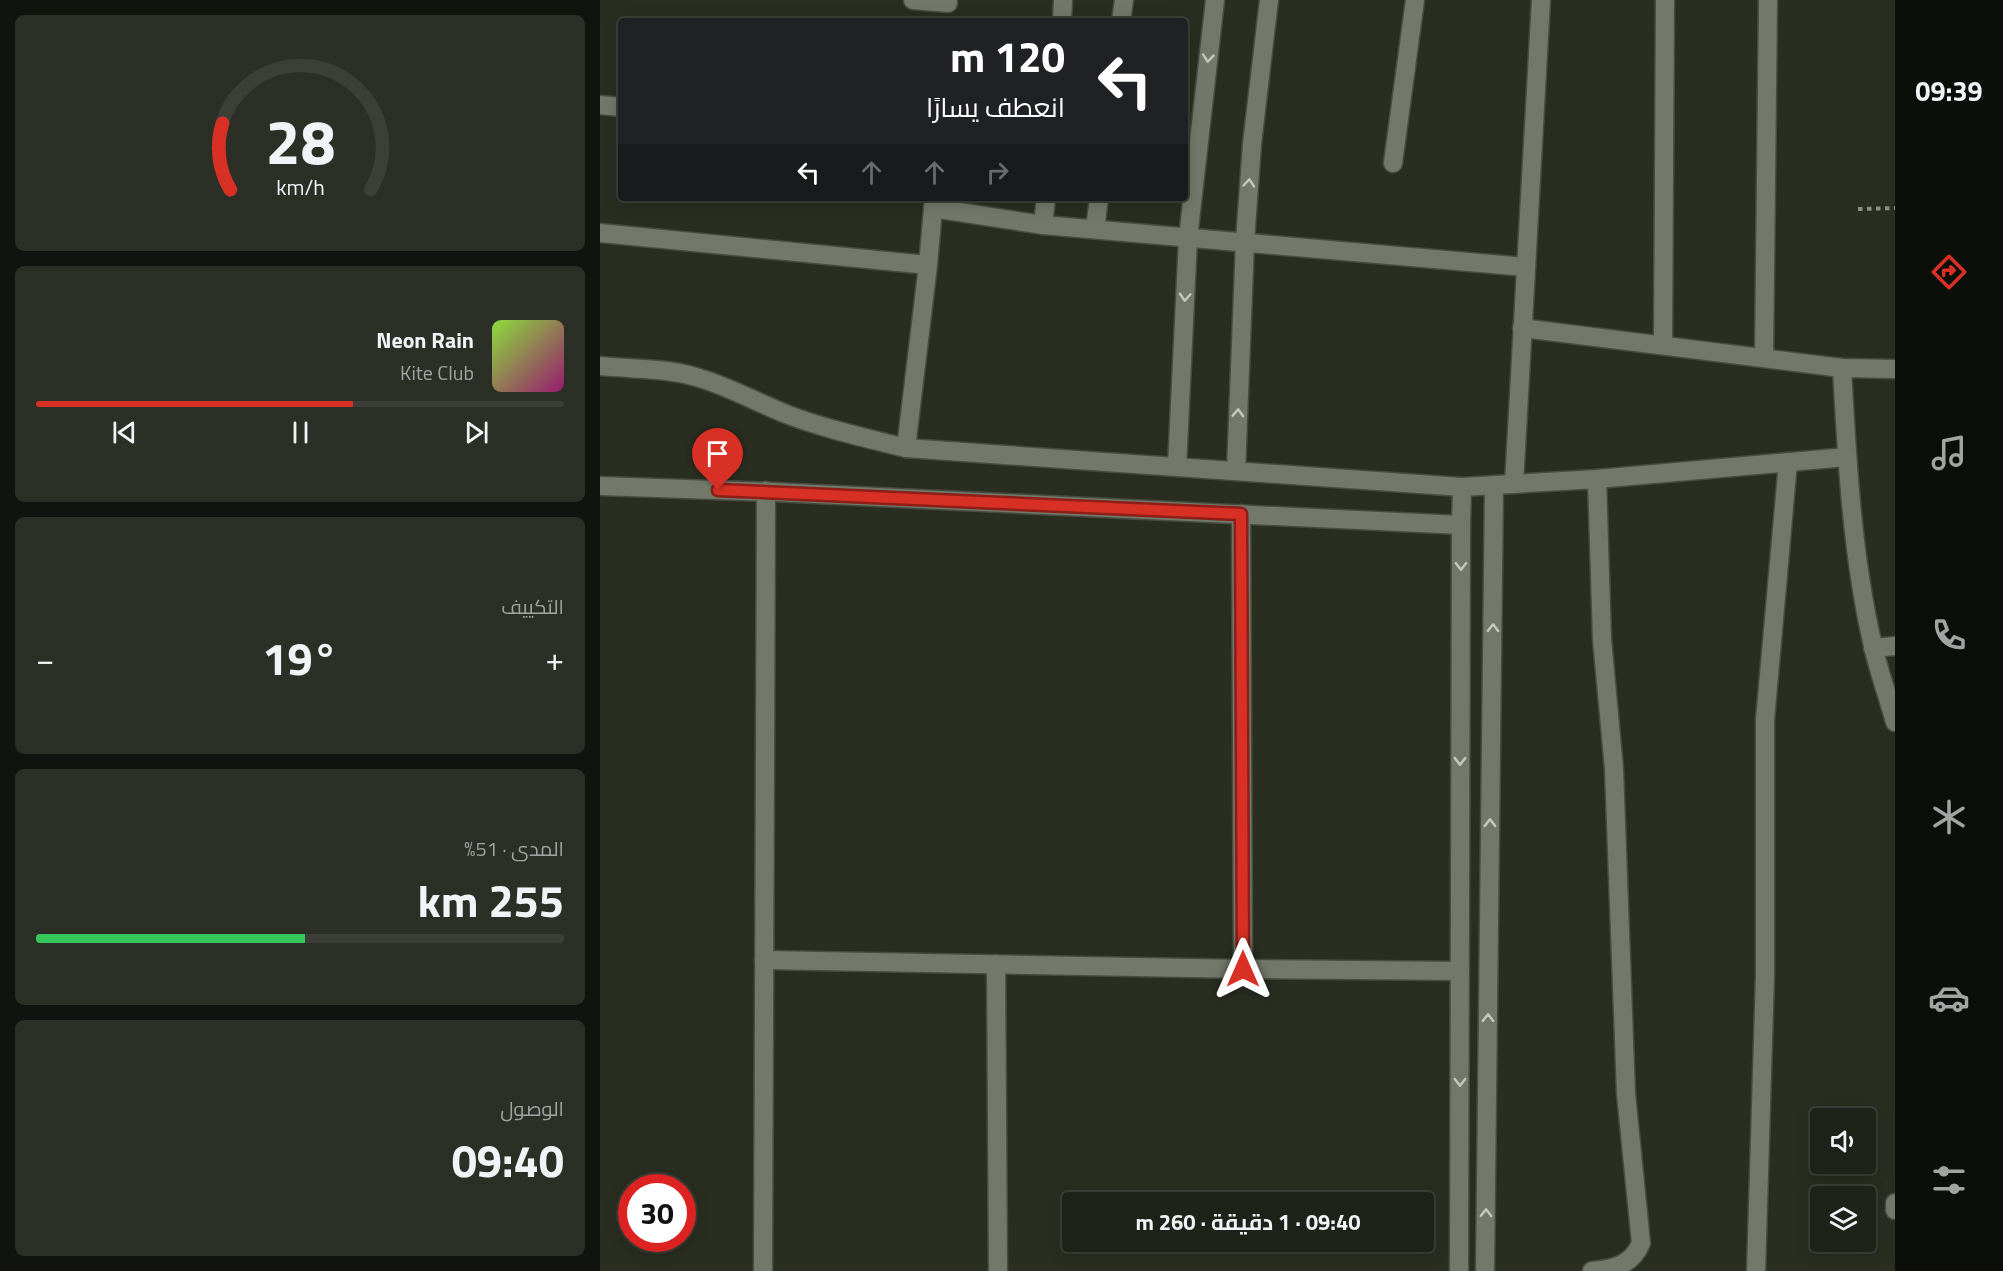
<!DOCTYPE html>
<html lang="ar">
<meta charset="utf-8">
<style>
:root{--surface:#1f2219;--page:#2c2f26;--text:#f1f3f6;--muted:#a1a4a2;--line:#3c3f38;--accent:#d93025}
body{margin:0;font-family:"Titillium Web",Cairo,sans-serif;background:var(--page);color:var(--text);direction:rtl;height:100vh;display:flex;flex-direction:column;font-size:22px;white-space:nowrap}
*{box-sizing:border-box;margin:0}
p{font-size:20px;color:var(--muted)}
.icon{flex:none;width:33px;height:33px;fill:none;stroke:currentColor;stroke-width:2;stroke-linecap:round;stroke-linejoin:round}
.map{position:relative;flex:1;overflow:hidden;direction:ltr}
.panel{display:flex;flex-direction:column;gap:15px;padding:15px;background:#11130e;width:600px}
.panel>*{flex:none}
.hud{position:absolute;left:18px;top:18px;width:570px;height:183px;border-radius:6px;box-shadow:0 3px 15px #0003,0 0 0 2px var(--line);direction:rtl;background:#202124;color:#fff;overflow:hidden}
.fabs{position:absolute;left:1210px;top:1108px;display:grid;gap:12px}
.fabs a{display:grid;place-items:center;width:66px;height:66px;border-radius:6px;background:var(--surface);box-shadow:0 3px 15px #0003,0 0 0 2px var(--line);font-size:30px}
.speed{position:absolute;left:18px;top:1174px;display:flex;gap:12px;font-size:30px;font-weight:700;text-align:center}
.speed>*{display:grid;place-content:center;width:78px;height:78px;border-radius:50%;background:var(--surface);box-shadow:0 3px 15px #0003,0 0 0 2px var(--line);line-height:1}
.speed .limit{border:9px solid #d22;background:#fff;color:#111}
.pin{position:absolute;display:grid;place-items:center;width:51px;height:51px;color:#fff;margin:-62px -26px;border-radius:50% 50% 50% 0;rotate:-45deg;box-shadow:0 0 6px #0007}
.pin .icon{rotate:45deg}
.me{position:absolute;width:66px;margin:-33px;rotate:0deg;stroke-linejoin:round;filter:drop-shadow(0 0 4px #0008)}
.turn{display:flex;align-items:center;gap:21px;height:126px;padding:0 24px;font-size:27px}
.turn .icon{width:78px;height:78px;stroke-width:2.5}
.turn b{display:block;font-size:42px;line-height:51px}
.lanes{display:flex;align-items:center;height:57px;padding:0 24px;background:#0003;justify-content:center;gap:30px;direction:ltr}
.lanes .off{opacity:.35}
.big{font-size:45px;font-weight:700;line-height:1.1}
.panel .widget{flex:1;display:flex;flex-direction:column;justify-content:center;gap:9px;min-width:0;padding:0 21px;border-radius:9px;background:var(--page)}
.panel .dial{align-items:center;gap:0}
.dial svg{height:156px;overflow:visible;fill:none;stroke:var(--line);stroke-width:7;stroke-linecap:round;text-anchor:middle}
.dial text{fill:var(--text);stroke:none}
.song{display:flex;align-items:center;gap:18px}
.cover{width:72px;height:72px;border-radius:9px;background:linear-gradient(135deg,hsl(90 70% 55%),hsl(320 70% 35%))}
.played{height:6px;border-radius:3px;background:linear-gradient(90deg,var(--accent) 60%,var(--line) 60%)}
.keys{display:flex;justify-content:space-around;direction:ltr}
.heat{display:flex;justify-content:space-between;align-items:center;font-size:33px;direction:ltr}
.charge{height:9px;border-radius:4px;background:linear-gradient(90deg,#34c759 51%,var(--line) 0)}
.trip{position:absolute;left:462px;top:1192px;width:372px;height:60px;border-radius:6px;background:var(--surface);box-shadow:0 3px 15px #0003,0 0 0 2px var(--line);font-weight:700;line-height:60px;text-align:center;direction:rtl}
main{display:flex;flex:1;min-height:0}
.dock{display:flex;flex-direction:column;width:108px;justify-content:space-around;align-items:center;background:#0c0e0a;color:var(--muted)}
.dock .icon{width:42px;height:42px}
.dock .active{color:var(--accent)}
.dock b{font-size:27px;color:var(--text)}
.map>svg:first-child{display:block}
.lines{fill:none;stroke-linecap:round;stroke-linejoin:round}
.minor-casing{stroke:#474c41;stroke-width:21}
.path{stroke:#8b8f84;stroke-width:4;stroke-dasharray:4.5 4.5;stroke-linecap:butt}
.minor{stroke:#72796a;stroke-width:18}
.oneway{stroke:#c4c9bf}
.route-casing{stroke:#8d1f18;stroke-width:15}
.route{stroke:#d93025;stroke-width:10}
</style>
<main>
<nav class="dock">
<b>09:39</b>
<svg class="icon active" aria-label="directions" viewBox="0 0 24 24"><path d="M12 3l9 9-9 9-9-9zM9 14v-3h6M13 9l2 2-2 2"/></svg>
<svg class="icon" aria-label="music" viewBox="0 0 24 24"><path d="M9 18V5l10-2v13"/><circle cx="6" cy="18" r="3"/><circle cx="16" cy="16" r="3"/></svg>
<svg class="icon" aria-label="phone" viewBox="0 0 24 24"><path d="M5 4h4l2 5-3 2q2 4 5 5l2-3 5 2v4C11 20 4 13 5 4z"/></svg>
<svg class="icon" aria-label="climate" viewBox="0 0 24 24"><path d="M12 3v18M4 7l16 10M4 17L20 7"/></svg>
<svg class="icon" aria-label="car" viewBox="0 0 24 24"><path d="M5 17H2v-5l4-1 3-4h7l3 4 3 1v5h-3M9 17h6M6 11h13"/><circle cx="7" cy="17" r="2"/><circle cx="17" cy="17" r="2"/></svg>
<svg class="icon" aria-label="filters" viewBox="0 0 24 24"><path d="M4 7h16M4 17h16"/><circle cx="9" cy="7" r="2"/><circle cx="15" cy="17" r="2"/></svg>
</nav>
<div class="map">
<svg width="1295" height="1271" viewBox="0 0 1295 1271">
<rect width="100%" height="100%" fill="#292e21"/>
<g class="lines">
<defs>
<g id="minor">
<polyline points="313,0 348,3"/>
<polyline points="462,21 463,0"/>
<polyline points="521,21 524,0"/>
<polyline points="0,105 21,107"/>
<polyline points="793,163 815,0"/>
<polyline points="333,208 443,225 926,267"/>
<polyline points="443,225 446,198"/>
<polyline points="495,229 499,198"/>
<polyline points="0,233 328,265"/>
<polyline points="922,328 1242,368 1295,369"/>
<polyline points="1063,345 1065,0"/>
<polyline points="1164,358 1168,0"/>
<path d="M 0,366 C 32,369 66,368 96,377 C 128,386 156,402 186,414 C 225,429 266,438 306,448 L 862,487 L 997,479 L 1002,639 L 1014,769 L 1026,1094 L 1041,1243 C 1032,1265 1014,1269 992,1271"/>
<path d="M 1242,368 C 1247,461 1252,556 1273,646 C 1279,672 1288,697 1295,722"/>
<polyline points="306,448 328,265 334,198"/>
<polyline points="577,467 588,238 615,0"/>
<polyline points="636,471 645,241 652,144 669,0"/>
<polyline points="997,479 1247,457"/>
<polyline points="914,484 941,0"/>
<polyline points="0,486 174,492 861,525"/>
<polyline points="641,514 643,969"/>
<polyline points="1273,648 1295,646"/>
<polyline points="164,960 643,969 860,971"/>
<polyline points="396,964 398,1271"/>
<polyline points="1295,1203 1295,1210"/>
<polyline points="163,1271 166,491"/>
<polyline points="859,1271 861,525 862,487"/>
<polyline points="885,1271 894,485"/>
<polyline points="1156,1271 1165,975 1165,720 1188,462"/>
</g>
</defs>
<use href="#minor" class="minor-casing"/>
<polyline class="path" points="1258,209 1295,208"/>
<use href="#minor" class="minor"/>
</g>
<defs><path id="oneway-chevron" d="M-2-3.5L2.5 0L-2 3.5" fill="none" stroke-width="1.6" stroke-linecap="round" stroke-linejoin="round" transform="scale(1.5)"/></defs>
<g class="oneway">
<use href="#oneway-chevron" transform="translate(608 58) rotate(96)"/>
<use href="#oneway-chevron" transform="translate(649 183) rotate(-85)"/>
<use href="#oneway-chevron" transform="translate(585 297) rotate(93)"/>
<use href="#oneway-chevron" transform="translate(638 413) rotate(-88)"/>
<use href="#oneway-chevron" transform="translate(861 566) rotate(90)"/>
<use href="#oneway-chevron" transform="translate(893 628) rotate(-89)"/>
<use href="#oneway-chevron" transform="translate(860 761) rotate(90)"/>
<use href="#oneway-chevron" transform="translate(890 823) rotate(-89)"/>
<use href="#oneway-chevron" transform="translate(888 1018) rotate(-89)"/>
<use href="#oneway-chevron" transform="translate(860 1082) rotate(90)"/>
<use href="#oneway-chevron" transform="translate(886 1213) rotate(-89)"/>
</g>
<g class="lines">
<defs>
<polyline id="route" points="118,490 641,514 643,969"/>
</defs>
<use href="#route" class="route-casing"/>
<use href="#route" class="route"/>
</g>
</svg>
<div class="fabs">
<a><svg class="icon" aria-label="sound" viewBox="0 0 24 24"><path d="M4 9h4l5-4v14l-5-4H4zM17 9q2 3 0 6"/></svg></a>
<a><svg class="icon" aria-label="layers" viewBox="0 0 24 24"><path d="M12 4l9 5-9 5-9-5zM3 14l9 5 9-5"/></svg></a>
</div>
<div class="speed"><div class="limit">30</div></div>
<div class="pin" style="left:118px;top:490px;background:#d93025"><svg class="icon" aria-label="arrive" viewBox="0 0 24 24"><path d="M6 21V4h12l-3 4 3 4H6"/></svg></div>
<svg class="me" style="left:643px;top:969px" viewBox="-20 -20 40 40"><path d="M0-17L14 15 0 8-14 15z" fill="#d93025" stroke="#fff" stroke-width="4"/></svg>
<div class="trip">09:40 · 1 دقيقة · 260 m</div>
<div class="hud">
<div class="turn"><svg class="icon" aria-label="left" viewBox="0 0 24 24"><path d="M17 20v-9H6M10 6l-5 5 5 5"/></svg><div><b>120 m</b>انعطف يسارًا</div></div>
<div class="lanes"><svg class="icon" aria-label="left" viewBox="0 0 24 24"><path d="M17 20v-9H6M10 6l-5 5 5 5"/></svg><svg class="icon off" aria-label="ahead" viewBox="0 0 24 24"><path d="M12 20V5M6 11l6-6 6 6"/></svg><svg class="icon off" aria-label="ahead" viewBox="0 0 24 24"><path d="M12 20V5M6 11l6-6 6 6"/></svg><svg class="icon off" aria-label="right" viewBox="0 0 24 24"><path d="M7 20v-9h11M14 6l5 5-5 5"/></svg></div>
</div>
</div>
<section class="panel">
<div class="widget dial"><svg viewBox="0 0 100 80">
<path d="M14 69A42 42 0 1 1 86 69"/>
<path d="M14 69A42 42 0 0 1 10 35" stroke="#d93025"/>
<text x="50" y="56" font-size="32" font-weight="700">28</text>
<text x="50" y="72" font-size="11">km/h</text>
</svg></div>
<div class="widget">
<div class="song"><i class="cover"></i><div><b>Neon Rain</b><p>Kite Club</p></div></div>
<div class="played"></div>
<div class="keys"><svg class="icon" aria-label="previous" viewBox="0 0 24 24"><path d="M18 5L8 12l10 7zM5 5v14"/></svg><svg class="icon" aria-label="pause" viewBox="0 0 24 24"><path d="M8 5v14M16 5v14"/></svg><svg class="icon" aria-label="next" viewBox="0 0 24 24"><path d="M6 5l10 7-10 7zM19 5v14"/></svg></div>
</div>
<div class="widget"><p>التكييف</p>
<div class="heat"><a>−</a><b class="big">19°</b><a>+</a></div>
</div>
<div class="widget"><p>المدى · 51%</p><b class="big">255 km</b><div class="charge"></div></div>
<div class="widget"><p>الوصول</p><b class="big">09:40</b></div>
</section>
</main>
